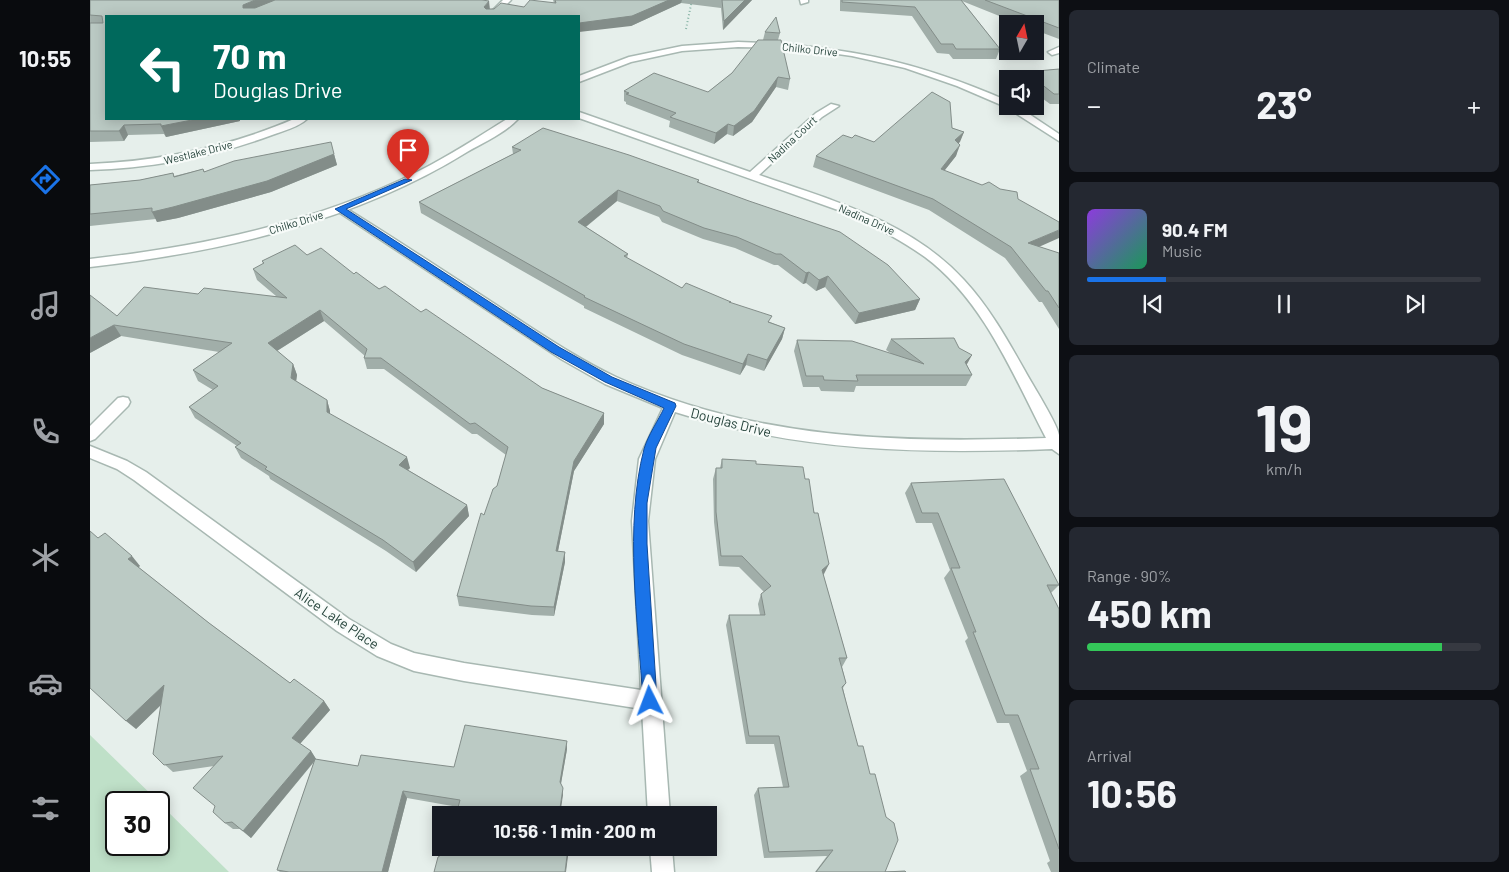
<!DOCTYPE html>
<meta charset="utf-8">
<style>
:root{--surface:#171b24;--page:#242831;--text:#f1f3f6;--muted:#9ea1a6;--line:#363941;--accent:#1a73e8}
body{margin:0;font-family:Barlow,sans-serif;background:var(--page);color:var(--text);height:100vh;display:flex;flex-direction:column;font-size:19px;white-space:nowrap}
*{box-sizing:border-box;margin:0}
p{font-size:16px;color:var(--muted)}
.icon{flex:none;width:28px;height:28px;fill:none;stroke:currentColor;stroke-width:2;stroke-linecap:round;stroke-linejoin:round}
.map{position:relative;flex:1;overflow:hidden}
.panel{display:flex;flex-direction:column;gap:10px;padding:10px;background:#0d0f14;width:450px}
.panel>*{flex:none}
.banner{position:absolute;left:15px;top:15px;width:475px;height:105px;border-radius:0px;box-shadow:0 2px 12px #0003;background:#00695c;color:#fff;overflow:hidden}
.needle{width:32px;rotate:9deg}
.fabs{position:absolute;left:909px;top:15px;display:grid;gap:10px}
.fabs a{display:grid;place-items:center;width:45px;height:45px;border-radius:0px;background:var(--surface);box-shadow:0 2px 12px #0003;font-size:25px}
.speed{position:absolute;left:15px;top:791px;display:flex;gap:10px;font-size:25px;font-weight:700;text-align:center}
.speed>*{display:grid;place-content:center;width:65px;height:65px;border-radius:50%;background:var(--surface);box-shadow:0 2px 12px #0003;line-height:1}
.speed .limit{border:2px solid #111;border-radius:8px;background:#fff;color:#111}
.pin{position:absolute;display:grid;place-items:center;width:42px;height:42px;color:#fff;margin:-51px -21px;border-radius:50% 50% 50% 0;rotate:-45deg;box-shadow:0 0 5px #0007}
.pin .icon{rotate:45deg}
.me{position:absolute;width:55px;margin:-28px;rotate:357deg;stroke-linejoin:round;filter:drop-shadow(0 0 4px #0008)}
.turn{display:flex;align-items:center;gap:18px;height:105px;padding:0 25px;font-size:22px}
.turn .icon{width:65px;height:65px;stroke-width:2.5}
.turn b{display:block;font-size:35px;line-height:42px}
.big{font-size:38px;font-weight:700;line-height:1.1}
.panel .widget{flex:1;display:flex;flex-direction:column;justify-content:center;gap:8px;min-width:0;padding:0 18px;border-radius:8px;background:var(--page)}
.panel .dial{align-items:center;gap:0}
.dial b{font-size:65px;line-height:1}
.song{display:flex;align-items:center;gap:15px}
.cover{width:60px;height:60px;border-radius:8px;background:linear-gradient(135deg,hsl(270 70% 55%),hsl(150 70% 35%))}
.played{height:5px;border-radius:2px;background:linear-gradient(90deg,var(--accent) 20%,var(--line) 20%)}
.keys{display:flex;justify-content:space-around;direction:ltr}
.heat{display:flex;justify-content:space-between;align-items:center;font-size:28px;direction:ltr}
.charge{height:8px;border-radius:4px;background:linear-gradient(90deg,#34c759 90%,var(--line) 0)}
.trip{position:absolute;left:342px;top:806px;width:285px;height:50px;border-radius:0px;background:var(--surface);box-shadow:0 2px 12px #0003;font-weight:700;line-height:50px;text-align:center}
main{display:flex;flex:1;min-height:0}
.dock{display:flex;flex-direction:column;width:90px;justify-content:space-around;align-items:center;background:#090b0e;color:var(--muted)}
.dock .icon{width:35px;height:35px}
.dock .on{color:var(--accent)}
.dock b{font-size:22px;color:var(--text)}
.map>svg:first-child{display:block}
.green{fill:#bfe0c8}
.lines{fill:none;stroke-linecap:round;stroke-linejoin:round}
.minor-casing{stroke:#a8b8b2;stroke-width:3}
.tertiary-casing{stroke:#a8b8b2;stroke-width:3}
.path{stroke:#86b3a5;stroke-width:2;stroke-dasharray:1 2.5;stroke-linecap:butt}
.minor{fill:#fff;fill-rule:evenodd}
.tertiary{fill:#fff;fill-rule:evenodd}
.wall{fill:#a1aea9}
.shaded-wall{fill:#838d89}
.building{fill:#bbcac4;stroke:#838d89}
.route{fill:#1a73e8;stroke:#114b97}
.labels{text-anchor:middle;dominant-baseline:central;stroke-width:4.5;stroke-linejoin:round;paint-order:stroke}
.far-street-label{font-size:11px;fill:#24423a;stroke:#f7fbf9}
.street-label{font-size:14px;fill:#24423a;stroke:#f7fbf9}
</style>
<main>
<nav class="dock">
<b>10:55</b>
<svg class="icon on" aria-label="directions" viewBox="0 0 24 24"><path d="M12 3l9 9-9 9-9-9zM9 14v-3h6M13 9l2 2-2 2"/></svg>
<svg class="icon" aria-label="music" viewBox="0 0 24 24"><path d="M9 18V5l10-2v13"/><circle cx="6" cy="18" r="3"/><circle cx="16" cy="16" r="3"/></svg>
<svg class="icon" aria-label="phone" viewBox="0 0 24 24"><path d="M5 4h4l2 5-3 2q2 4 5 5l2-3 5 2v4C11 20 4 13 5 4z"/></svg>
<svg class="icon" aria-label="climate" viewBox="0 0 24 24"><path d="M12 3v18M4 7l16 10M4 17L20 7"/></svg>
<svg class="icon" aria-label="car" viewBox="0 0 24 24"><path d="M5 17H2v-5l4-1 3-4h7l3 4 3 1v5h-3M9 17h6M6 11h13"/><circle cx="7" cy="17" r="2"/><circle cx="17" cy="17" r="2"/></svg>
<svg class="icon" aria-label="filters" viewBox="0 0 24 24"><path d="M4 7h16M4 17h16"/><circle cx="9" cy="7" r="2"/><circle cx="15" cy="17" r="2"/></svg>
</nav>
<div class="map">
<svg width="969" height="872" viewBox="0 0 969 872">
<rect width="100%" height="100%" fill="#e6efeb"/>
<polygon class="green" points="0,735 69,802 26,802 26,845 69,845 69,803 139,872 0,872"/>
<g class="lines">
<defs>
<g id="minor">
<polygon points="413,0 421,0 405,16 397,16"/>
<polygon points="710,0 718,0 718,2 711,4"/>
<polygon points="969,47 969,53 962,55 958,52"/>
<path d="M 741,104 L 749,106 L 732,117 L 669,175 C 741,200 820,221 874,280 C 899,307 917,339 935,371 C 942,384 967,423 969,435 C 969,441 969,448 969,454 L 962,449 C 832,454 710,452 585,412 L 565,459 L 558,521 L 580,815 L 558,815 L 552,709 L 374,681 L 324,671 L 287,656 L 247,631 L 44,480 L 27,469 L 0,458 L 0,446 L 37,461 L 56,472 L 259,619 L 301,644 L 324,653 L 374,663 L 551,690 L 542,521 L 549,459 L 573,408 L 515,384 L 471,359 L 244,209 L 246,207 L 254,207 C 309,241 363,277 417,312 C 453,335 488,359 526,377 C 664,440 807,443 956,438 C 923,375 894,301 835,257 C 812,241 788,228 762,215 L 489,118 L 489,112 L 492,113 L 660,172 L 726,113 Z"/>
<path d="M 204,119 L 217,119 C 209,127 193,131 182,135 C 123,157 63,168 0,170 L 0,164 C 71,161 139,147 204,119 Z"/>
<polygon points="33,397 38,398 40,402 38,406 5,439 0,441 0,426 28,398"/>
<polygon points="560,848 582,848 584,872 562,872"/>
</g>
<g id="tertiary">
<path d="M 648,42 C 750,45 824,60 918,101 L 918,106 L 927,106 L 969,134 L 969,141 L 916,107 L 867,86 L 815,68 L 762,56 L 705,48 L 648,47 L 592,51 L 541,62 L 489,82 L 489,76 L 539,57 L 592,46 Z"/>
<path d="M 417,119 L 428,119 C 415,133 393,143 377,152 C 264,222 131,252 0,267 L 0,259 C 113,246 226,223 329,171 C 359,156 388,137 417,119 Z"/>
</g>
</defs>
<use href="#minor" class="minor-casing"/>
<use href="#tertiary" class="tertiary-casing"/>
<polyline class="path" points="596,29 602,0"/>
<use href="#minor" class="minor"/>
<use href="#tertiary" class="tertiary"/>
</g>
<g class="wall">
<polygon points="0,0 400,9 434,7 464,3 463,0 662,0 633,30 631,8 591,3 541,26 489,16 16,119 150,119 150,121 76,137 74,134 38,135 34,141 0,142"/>
<polygon points="750,0 969,0 969,39 945,30 945,24 929,24 872,1 910,49 906,59 863,59 859,54 847,53 822,16 750,11"/>
<polygon points="675,32 690,33 688,40 700,79 698,90 686,87 662,122 643,136 637,134 624,144 579,127 580,121 536,104 536,102 534,101 534,91 618,92 642,73 673,40"/>
<polygon points="969,69 969,104 960,104 945,93 945,79 933,79 936,72"/>
<polygon points="862,128 874,132 868,144 866,156 854,171 928,199 949,247 969,253 969,329 952,302 949,302 915,258 839,210 723,167 726,156 762,138 784,142"/>
<polygon points="422,147 609,180 609,182 830,299 825,310 765,324 735,287 726,291 716,283 713,284 688,265 684,265 645,248 613,239 572,222 569,217 527,201 496,227 538,254 537,258 592,288 641,303 680,322 695,328 692,339 674,371 656,365 650,375 592,355 494,308 494,306 331,213 329,202 423,154"/>
<polygon points="244,154 247,165 181,192 88,218 67,222 66,219 0,226 0,185 50,180 83,173 84,176 113,169 115,172"/>
<polygon points="217,255 264,274 331,312 452,388 514,413 514,424 484,471 468,551 475,552 475,562 464,616 442,615 369,606 367,596 394,515 407,486 416,455 387,434 382,434 294,369 277,369 274,358 275,356 234,321 187,351 203,364 207,375 206,381 237,400 240,411 240,414 320,468 318,470 377,505 379,516 326,572 296,551 180,479 179,476 151,458 145,447 147,446 105,418 99,407 123,390 108,381 103,370 129,352 31,336 0,353 27,316 108,294 186,296 167,280 163,269 173,264 172,261"/>
<polygon points="801,339 877,365 882,375 876,386 766,386 764,392 731,391 729,387 713,387 704,351 707,340 802,354 796,350"/>
<polygon points="632,459 666,464 715,479 739,564 733,574 757,658 752,667 756,683 753,688 795,872 816,872 725,872 737,856 674,858 664,795 668,788 693,787 684,744 656,744 636,625 639,615 670,615 668,604 671,594 674,592 649,567 629,566 624,522 623,479 626,468 630,468"/>
<polygon points="821,483 969,585 961,593 969,609 969,872 961,872 957,863 960,861 930,776 937,771 919,723 907,723 875,641 878,638 854,578 860,570 842,523 826,523 815,493"/>
<polygon points="8,538 50,566 48,567 119,623 200,683 234,701 240,710 210,744 221,751 226,759 226,760 268,766 364,767 477,749 471,784 473,795 368,807 317,798 298,872 190,872 187,870 224,762 161,838 150,829 143,829 135,823 125,807 124,766 83,772 63,754 71,705 46,729"/>
</g>
<g class="shaded-wall">
<polygon points="165,0 188,0 156,14 153,8 153,5"/>
<polygon points="579,0 592,0 591,3 541,26 489,32 489,23"/>
<polygon points="655,0 662,0 633,30 634,21"/>
<polygon points="399,1 400,10 395,16 394,7"/>
<polygon points="688,77 686,87 662,122 643,136 644,126"/>
<polygon points="107,119 150,119 150,121 76,137 71,126"/>
<polygon points="638,124 637,134 624,144 626,133"/>
<polygon points="34,125 38,135 34,141 29,131"/>
<polygon points="874,132 870,142 861,150 865,140"/>
<polygon points="870,145 866,156 847,180 851,169"/>
<polygon points="244,154 247,165 181,192 88,218 67,222 62,212"/>
<polygon points="528,190 527,201 488,233 488,222"/>
<polygon points="969,230 969,238 933,254 938,243"/>
<polygon points="719,272 716,283 713,284 716,273"/>
<polygon points="738,276 735,287 726,291 729,280"/>
<polygon points="830,299 825,310 765,324 769,313"/>
<polygon points="230,310 234,321 182,354 178,343"/>
<polygon points="24,325 31,336 0,353 0,338"/>
<polygon points="695,328 692,339 674,371 677,360"/>
<polygon points="658,354 656,365 650,375 653,364"/>
<polygon points="882,355 876,366 875,362"/>
<polygon points="203,364 207,375 205,389 201,378"/>
<polygon points="237,400 240,411 240,423 237,412"/>
<polygon points="514,413 514,424 484,471 466,561 466,551 484,461"/>
<polygon points="317,457 320,468 312,475 309,465"/>
<polygon points="377,505 379,516 326,572 323,562"/>
<polygon points="475,552 475,562 464,616 464,607"/>
<polygon points="42,556 50,566 46,569 38,559"/>
<polygon points="739,564 734,574 728,580 732,570"/>
<polygon points="74,685 82,694 46,729 36,721"/>
<polygon points="234,701 240,710 208,746 202,738"/>
<polygon points="477,741 477,749 470,789 470,782"/>
<polygon points="221,751 226,759 161,838 153,831"/>
<polygon points="473,788 473,795 470,815 469,815"/>
<polygon points="313,791 317,798 298,872 292,872"/>
<polygon points="478,848 479,848 476,872 475,872"/>
</g>
<g class="building">
<polygon points="0,0 165,0 153,5 153,8 165,8 185,0 392,0 399,1 394,7 396,9 404,9 411,3 434,7 440,0 466,3 465,0 579,0 542,16 489,23 489,16 16,16 16,119 107,119 71,126 71,124 34,125 29,131 0,131 0,23 13,23 12,16 0,15"/>
<polygon points="632,0 655,0 634,21"/>
<polygon points="752,0 871,0 910,49 866,49 863,44 851,44 825,7 752,2"/>
<polygon points="895,0 969,0 969,28"/>
<polygon points="686,17 690,33 675,32"/>
<polygon points="668,40 691,40 700,79 688,77 664,111 644,126 638,124 626,133 580,117 586,113 536,94 539,93 534,91 564,73 618,92 642,73"/>
<polygon points="969,69 969,94 964,94 936,72"/>
<polygon points="842,92 860,102 862,128 874,132 865,140 870,145 851,169 892,185 899,182 910,189 927,192 928,199 969,222 969,230 938,243 969,253 969,308 958,291 956,291 921,247 843,199 726,156 753,135 762,138 765,135 784,142"/>
<polygon points="453,128 539,155 609,180 607,182 659,201 750,232 798,265 830,299 769,313 738,276 729,280 719,272 716,273 691,254 686,254 647,237 614,228 573,211 570,206 528,190 488,222 538,254 534,256 592,288 596,283 641,302 639,302 682,316 678,322 695,328 677,360 658,354 653,364 594,344 494,297 495,296 329,202 431,150 422,147"/>
<polygon points="241,142 244,154 177,181 83,207 62,212 62,208 0,214 0,185 50,180 83,173 84,177 113,169 114,172 144,161"/>
<polygon points="205,245 217,255 231,248 264,274 266,272 289,289 295,286 331,312 336,309 452,388 514,413 484,461 466,551 475,552 464,607 441,606 367,596 391,513 394,515 403,489 407,486 418,447 385,423 380,424 291,358 274,358 277,349 230,310 178,343 203,364 201,378 237,400 237,412 317,457 309,465 377,505 323,562 293,540 175,469 177,467 145,447 151,443 99,407 128,386 103,370 142,343 24,325 0,338 0,295 27,316 54,287 108,294 114,288 197,298 163,269 174,263 172,261"/>
<polygon points="864,338 869,348 882,355 875,362 882,375 766,375 768,381 734,380 733,376 716,376 707,340 762,341 834,364 801,339"/>
<polygon points="632,459 666,461 666,464 713,467 715,479 719,479 724,513 728,513 739,564 732,570 757,658 749,658 756,683 752,687 768,746 773,746 780,774 785,774 796,817 804,823 808,840 795,872 815,871 816,872 726,872 743,850 679,852 668,788 699,787 689,736 659,736 639,615 675,615 671,594 681,586 652,556 631,556 626,512 626,468 632,468"/>
<polygon points="914,479 969,585 957,585 969,609 969,849 940,769 949,769 928,715 915,715 883,632 886,632 861,568 870,568 848,513 832,513 821,483"/>
<polygon points="0,531 8,538 15,533 42,556 38,559 119,623 200,683 204,679 234,701 202,738 221,751 153,831 142,822 135,823 123,812 125,806 103,788 133,756 74,765 63,754 74,685 36,721 0,688"/>
<polygon points="375,725 477,741 470,782 473,788 469,815 366,815 370,800 313,791 292,872 199,872 187,870 225,759 268,766 271,755 364,767"/>
<polygon points="359,848 478,848 475,872 344,872 348,857 359,850"/>
</g>
<path class="route" d="M 315,179 L 322,180 L 256,209 L 469,347 L 522,377 L 585,403 L 586,406 L 566,448 L 557,503 L 557,544 L 567,701 L 565,706 L 560,708 L 555,706 L 553,701 C 548,621 534,526 554,449 C 558,435 568,421 574,408 L 515,382 L 461,352 L 245,209 Z"/>
<g class="labels">
<g class="far-street-label">
<text transform="translate(720 49) rotate(6)">Chilko Drive</text>
<text transform="translate(702 139) rotate(-43)">Nadina Court</text>
<text transform="translate(108 152) rotate(-14)">Westlake Drive</text>
<text transform="translate(777 219) rotate(24)">Nadina Drive</text>
<text transform="translate(206 222) rotate(-17)">Chilko Drive</text>
</g>
<g class="street-label">
<text transform="translate(641 422) rotate(14)">Douglas Drive</text>
<text transform="translate(247 618) rotate(34)">Alice Lake Place</text>
</g>
</g>
</svg>
<div class="fabs">
<a><svg class="needle" viewBox="-14 -14 28 28"><path d="M0-13l5 13h-10z" fill="#e53935"/><path d="M0 13l5-13h-10z" fill="#9ea1a6"/></svg></a>
<a><svg class="icon" aria-label="sound" viewBox="0 0 24 24"><path d="M4 9h4l5-4v14l-5-4H4zM17 9q2 3 0 6"/></svg></a>
</div>
<div class="speed"><div class="limit">30</div></div>
<div class="pin" style="left:318px;top:180px;background:#d93025"><svg class="icon" aria-label="arrive" viewBox="0 0 24 24"><path d="M6 21V4h12l-3 4 3 4H6"/></svg></div>
<svg class="me" style="left:560px;top:701px" viewBox="-20 -20 40 40"><path d="M0-17L14 15 0 8-14 15z" fill="#1a73e8" stroke="#fff" stroke-width="4"/></svg>
<div class="trip">10:56 · 1 min · 200 m</div>
<div class="banner">
<div class="turn"><svg class="icon" aria-label="left" viewBox="0 0 24 24"><path d="M17 20v-9H6M10 6l-5 5 5 5"/></svg><div><b>70 m</b>Douglas Drive</div></div>
</div>
</div>
<section class="panel">
<div class="widget"><p>Climate</p>
<div class="heat"><a>−</a><b class="big">23°</b><a>+</a></div>
</div>
<div class="widget">
<div class="song"><i class="cover"></i><div><b>90.4 FM</b><p>Music</p></div></div>
<div class="played"></div>
<div class="keys"><svg class="icon" aria-label="previous" viewBox="0 0 24 24"><path d="M18 5L8 12l10 7zM5 5v14"/></svg><svg class="icon" aria-label="pause" viewBox="0 0 24 24"><path d="M8 5v14M16 5v14"/></svg><svg class="icon" aria-label="next" viewBox="0 0 24 24"><path d="M6 5l10 7-10 7zM19 5v14"/></svg></div>
</div>
<div class="widget dial"><b>19</b><p>km/h</p></div>
<div class="widget"><p>Range · 90%</p><b class="big">450 km</b><div class="charge"></div></div>
<div class="widget"><p>Arrival</p><b class="big">10:56</b></div>
</section>
</main>
